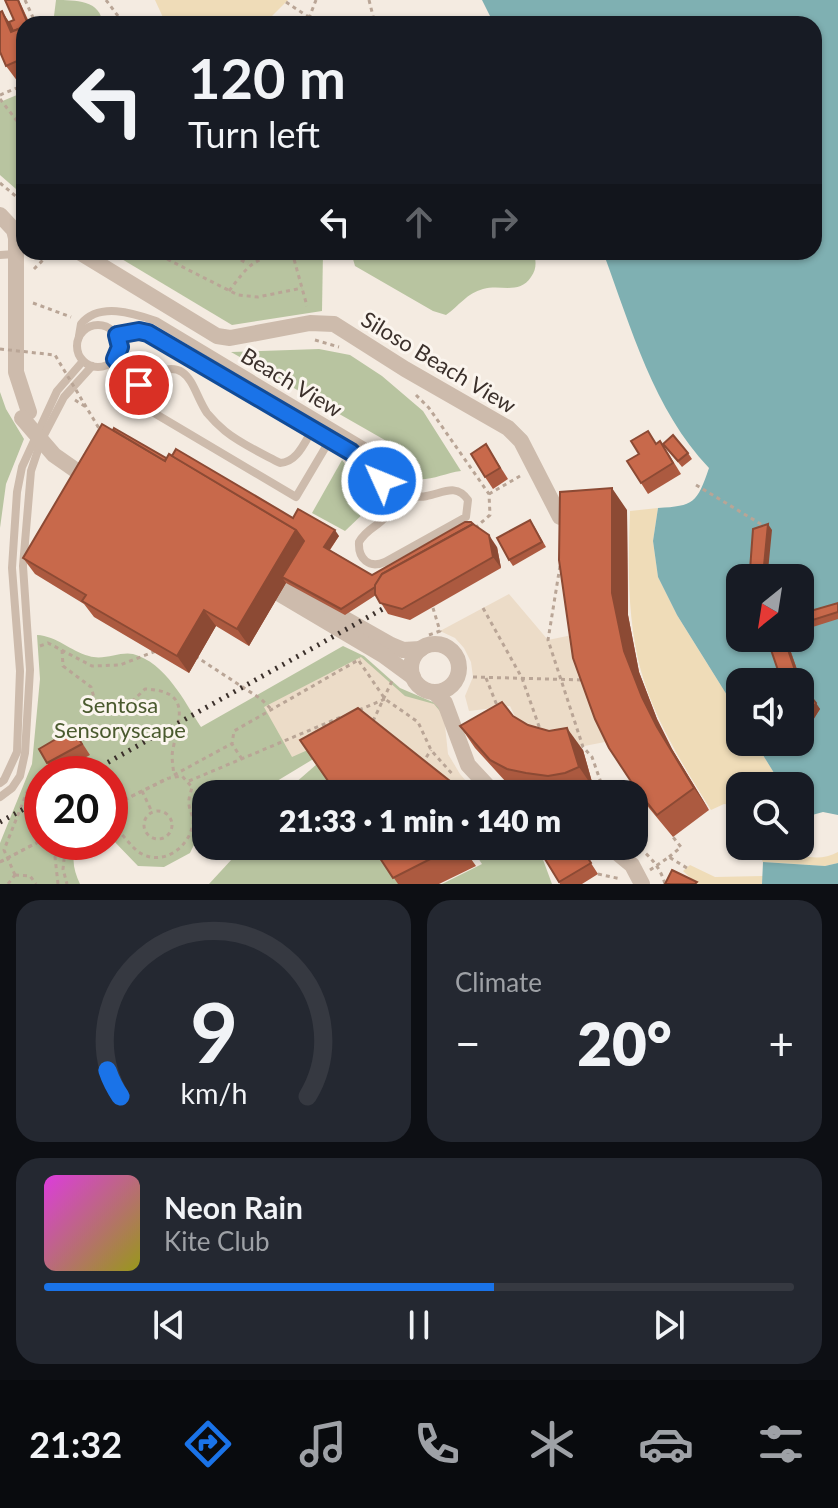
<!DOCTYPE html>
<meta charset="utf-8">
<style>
:root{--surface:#171b24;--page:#242831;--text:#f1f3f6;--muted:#9ea1a6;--line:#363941;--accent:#1a73e8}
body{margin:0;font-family:Lato,sans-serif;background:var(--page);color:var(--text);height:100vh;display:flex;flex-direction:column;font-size:30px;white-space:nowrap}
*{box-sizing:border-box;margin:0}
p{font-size:26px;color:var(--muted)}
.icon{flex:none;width:44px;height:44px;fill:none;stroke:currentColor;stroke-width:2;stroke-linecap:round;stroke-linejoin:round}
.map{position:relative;height:884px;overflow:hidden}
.panel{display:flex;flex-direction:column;gap:16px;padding:16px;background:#0d0f14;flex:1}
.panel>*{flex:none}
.banner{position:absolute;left:16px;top:16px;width:806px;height:244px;border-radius:24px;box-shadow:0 2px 6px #0004;background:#171b24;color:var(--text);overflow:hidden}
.needle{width:52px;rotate:210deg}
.buttons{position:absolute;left:726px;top:564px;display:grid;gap:16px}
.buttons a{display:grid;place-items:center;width:88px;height:88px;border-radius:16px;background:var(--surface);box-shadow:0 2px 6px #0004;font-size:40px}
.speed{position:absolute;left:24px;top:756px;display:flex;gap:16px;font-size:40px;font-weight:700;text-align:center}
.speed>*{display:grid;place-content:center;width:104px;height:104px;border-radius:50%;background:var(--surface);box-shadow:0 2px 6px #0004;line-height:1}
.speed .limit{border:12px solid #d22;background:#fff;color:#111}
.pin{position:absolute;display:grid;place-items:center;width:68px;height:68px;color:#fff;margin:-34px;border:4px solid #fff;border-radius:50%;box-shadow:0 2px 8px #0007}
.me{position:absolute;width:88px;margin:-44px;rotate:314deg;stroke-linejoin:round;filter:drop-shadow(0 0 6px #0008)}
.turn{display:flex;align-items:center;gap:28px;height:168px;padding:0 40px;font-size:36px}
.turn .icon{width:104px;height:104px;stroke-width:2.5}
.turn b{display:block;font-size:56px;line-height:68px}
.lanes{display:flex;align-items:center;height:76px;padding:0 40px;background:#0003;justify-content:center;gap:40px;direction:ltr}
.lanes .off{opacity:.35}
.big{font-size:60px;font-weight:800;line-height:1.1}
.panel .widget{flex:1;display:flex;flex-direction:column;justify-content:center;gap:12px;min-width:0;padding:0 28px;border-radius:24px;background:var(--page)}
.panel .dial{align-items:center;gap:0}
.dial svg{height:208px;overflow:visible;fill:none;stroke:var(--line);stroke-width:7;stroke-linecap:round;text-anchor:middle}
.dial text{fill:var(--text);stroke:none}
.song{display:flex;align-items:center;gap:24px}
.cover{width:96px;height:96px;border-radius:12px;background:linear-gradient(135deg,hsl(300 70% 55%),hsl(60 70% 35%))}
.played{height:8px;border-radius:4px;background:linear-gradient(90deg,var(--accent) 60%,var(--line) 60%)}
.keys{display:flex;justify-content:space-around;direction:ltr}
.heat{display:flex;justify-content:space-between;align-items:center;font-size:44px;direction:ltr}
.panel .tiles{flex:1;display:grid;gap:16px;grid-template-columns:1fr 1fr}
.widget:last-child{grid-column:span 2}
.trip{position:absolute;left:192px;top:780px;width:456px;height:80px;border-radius:24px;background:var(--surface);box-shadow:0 2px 6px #0004;font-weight:800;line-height:80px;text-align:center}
.menu{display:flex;height:128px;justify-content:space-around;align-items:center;background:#090b0e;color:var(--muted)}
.menu .icon{width:56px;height:56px}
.menu .selected{color:var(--accent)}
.menu b{font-size:36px;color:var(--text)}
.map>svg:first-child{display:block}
.green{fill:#b8c4a0}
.sand{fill:#efdcb8}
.plaza{fill:#ecdcc8}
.water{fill:#7fb0b2;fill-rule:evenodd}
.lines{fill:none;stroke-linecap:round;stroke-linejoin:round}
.path{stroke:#b9a596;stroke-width:3;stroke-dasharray:4 4;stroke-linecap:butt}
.lane{stroke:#cdbbac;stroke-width:8}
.street{stroke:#cdbbac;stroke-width:16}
.rail{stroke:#3b302b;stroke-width:5;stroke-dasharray:2 6;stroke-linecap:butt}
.path-bridge{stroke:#b9a596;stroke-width:3;stroke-dasharray:4 4;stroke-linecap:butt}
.street-bridge{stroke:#cdbbac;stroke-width:16}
.wall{fill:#ac5a40}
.shaded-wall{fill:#8c4a34}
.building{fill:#c8694b;stroke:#8c4a34;stroke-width:2}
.route-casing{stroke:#114b97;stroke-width:20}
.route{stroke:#1a73e8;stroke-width:14}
.labels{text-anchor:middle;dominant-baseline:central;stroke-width:6;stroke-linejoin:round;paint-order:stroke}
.street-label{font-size:22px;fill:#3b302b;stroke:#fbf5ee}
.park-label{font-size:22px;fill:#4a5a2e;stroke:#fbf5ee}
</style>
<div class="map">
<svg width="838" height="884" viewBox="0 0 838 884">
<rect width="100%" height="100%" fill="#f4ebe1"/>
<g class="green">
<path d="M 56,0 C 74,0 102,0 102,24 L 53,24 Z"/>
<polygon points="17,95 24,112 24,196 0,175 0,102"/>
<polygon points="110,252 323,252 322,311 232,325"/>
<path d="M 351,252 L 534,252 C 536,261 537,269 531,277 C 519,295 501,284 483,289 C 467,293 459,306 446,315 L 433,311 L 355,266 Z"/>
<path d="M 319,349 L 350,355 L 382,376 L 423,411 L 461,471 C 445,473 431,481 415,479 L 399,460 L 390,443 L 231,352 Z"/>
<polygon points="0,392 6,409 24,439 6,484 0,528"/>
<polygon points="342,460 371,497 367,510 345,531 312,513"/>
<path d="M 37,635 C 57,636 70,651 89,656 C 104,661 120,651 133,654 C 166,663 184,701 201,727 L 343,646 L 364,656 L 400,688 L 435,703 L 444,712 L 363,729 L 277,781 L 233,794 L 206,794 L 206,820 L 190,853 L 164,867 L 138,866 L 110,837 L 110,774 L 42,774 L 42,842 L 80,842 C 70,856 73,869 80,884 L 0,884 L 0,843 L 32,764 L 40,679 Z"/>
<polygon points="317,764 338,794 288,794 286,791"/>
<polygon points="244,846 374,846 400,884 209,884"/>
<polygon points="470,846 538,846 552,884 442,884 482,864"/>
</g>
<g class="sand">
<polygon points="155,0 288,0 264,24 166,24"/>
<path d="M 658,508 L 653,541 L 658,577 L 677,615 L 740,716 L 740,742 L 755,742 L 782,786 L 740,786 L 740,806 L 724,804 L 711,810 C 684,767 655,721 641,671 C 627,619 628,565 630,511 Z"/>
<path d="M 785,852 C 804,856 820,862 838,852 L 838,863 L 825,866 L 763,862 L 758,853 Z"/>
<polygon points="690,865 715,877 763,876 762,884 697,884 683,871"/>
</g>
<g class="plaza">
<polygon points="509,594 548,640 582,633 610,741 564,750 518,723 510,706 469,711 465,696 473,677 471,662 464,648 455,638 440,631"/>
<polygon points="361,657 405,696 434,704 444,716 448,754 460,774 477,794 464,794 373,721 292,757 264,707"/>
</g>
<g class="water">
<path d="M 482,0 L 838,0 L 838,815 L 823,812 L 805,817 L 800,811 L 800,786 L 782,786 L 755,742 L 800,742 L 800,682 L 740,682 L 740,716 L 677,615 L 658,577 L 653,541 L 658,508 C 694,506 697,503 709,468 C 653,409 631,327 603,252 L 814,252 L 814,24 L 494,24 ZM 740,578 L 800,578 L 800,638 L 740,638 Z"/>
<polygon points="763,862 825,866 838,863 838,884 762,884"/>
</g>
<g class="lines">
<g class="path">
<polyline points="25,0 36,24"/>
<polyline points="106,0 124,24"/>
<polyline points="369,0 375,24"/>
<polyline points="286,2 319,24"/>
<polyline points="303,24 309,18 316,0"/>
<polyline points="0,95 24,85"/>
<polyline points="0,99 24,130"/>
<polyline points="0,183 24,203"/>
<polyline points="153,252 238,295 258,297 302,288"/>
<polyline points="227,252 248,264"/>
<polyline points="292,252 307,306"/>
<polyline points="34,269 46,257 64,254"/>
<path d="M 229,291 C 249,265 250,261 283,252"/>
<polyline points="33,303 71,317"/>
<polyline points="315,340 339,347"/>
<polyline points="133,356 146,363"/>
<polyline points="416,395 429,408 489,494 490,515 475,528"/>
<polyline points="75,400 86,407"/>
<polyline points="696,485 764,526"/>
<polyline points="489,494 520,476"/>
<polyline points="560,566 548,640 583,747 592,757 605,794"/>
<polyline points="483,608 522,678 541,732"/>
<polyline points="429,635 440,631 433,608"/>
<polyline points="40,646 48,643 92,666 120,665 156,651"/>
<path d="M 62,650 L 63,666 L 91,687 L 95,701 L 92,708 L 101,714 L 119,714 L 145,689 C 192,691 179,718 173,749 C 171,757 173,766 174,775"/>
<polyline points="195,656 261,699 271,709"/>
<polyline points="359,661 385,699 418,722 431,750 454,776"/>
<polyline points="473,677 585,680"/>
<polyline points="486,678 498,708"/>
<polyline points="359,710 385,699"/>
<polyline points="373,721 392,681"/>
<polyline points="242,759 232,744 234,731 360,659"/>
<polyline points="422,764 431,750"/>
<polyline points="174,775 231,744"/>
<polyline points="189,781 341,717"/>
<polyline points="142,791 152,812"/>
<polyline points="110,807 168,778"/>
<circle cx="158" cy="825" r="14"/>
<path d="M 110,825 C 123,831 129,847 142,854 C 165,866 190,846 193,823 C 194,817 190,812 189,805 C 188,799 191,792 192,787 L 182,776 L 169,778"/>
<polyline points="66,842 63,869 67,884"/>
<path d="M 634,843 C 649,856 659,864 665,884"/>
<polyline points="669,857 681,847 673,837"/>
<polyline points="0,862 42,840"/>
<polyline points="650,870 669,857 687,868"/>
<polyline points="598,874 621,879"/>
<polyline points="15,875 4,850 29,787"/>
<polyline points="15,875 30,876 36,884"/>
<polyline points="8,884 15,875"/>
<polyline points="58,884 55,857 62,842"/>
</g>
<g class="lane">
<polyline points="0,255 15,254"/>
<circle cx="98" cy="346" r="21"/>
<path d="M 79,336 L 81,324 C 99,302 133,313 156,321 L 371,450 C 375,455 381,459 385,464 C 396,477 395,492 414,496 C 435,501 453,478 468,500 L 466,517 L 385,562 C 369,569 358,559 359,542 C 370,523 385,528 392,502 L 382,481 L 365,463 L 148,333 L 141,331 L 117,335"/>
<polyline points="115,359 139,385"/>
<path d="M 314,427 C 305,441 298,462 280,463 C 261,453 241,444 225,431 C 219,426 212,419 207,413 C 191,389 191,355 150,375 L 142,395 L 144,407 L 296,497 L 331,438"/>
<polyline points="0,783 4,780 17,752 20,671 12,568 17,492 22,467 57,391 83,361"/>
<polyline points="0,797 12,788 20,776 25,753 30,670 23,566 31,471 41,441 64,397 92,366"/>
</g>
<g class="street">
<polyline points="0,215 14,230 16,238 16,372 29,412"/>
<polyline points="79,252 217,336 230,338 310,323 334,324 405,369 508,428 521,441 560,517"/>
<polyline points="285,585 391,645 403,650 421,649"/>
<polyline points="280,594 383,655 413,677"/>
<circle cx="435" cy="668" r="24"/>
<polyline points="434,692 445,703 468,765 495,794"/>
<polyline points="609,846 632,865 642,884"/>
</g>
<g class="rail">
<polyline points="87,774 404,597"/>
<polyline points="0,822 42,799"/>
</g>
<g class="path-bridge">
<polyline points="0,349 55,355 100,430"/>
<polyline points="110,807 169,778"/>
<polyline points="0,862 42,840"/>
</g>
<polyline class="street-bridge" points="22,418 54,455 84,476"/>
</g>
<g class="wall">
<polygon points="5,0 19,0 30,24 24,24 24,80 18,82 6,66 10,22 14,20"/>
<polygon points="657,443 668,453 681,474 648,494 641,483"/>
<polygon points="486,444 508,479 493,489 485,477"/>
<polygon points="663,444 688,453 692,459 682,467"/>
<polygon points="166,458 293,518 339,536 330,550 372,575 497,547 501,568 410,620 388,614 376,595 345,615 286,583 249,646 216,626 189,673 94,617 84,604 35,574 23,558"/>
<polygon points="627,510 628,615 639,672 657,719 672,749 709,810 673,837 649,808 609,748"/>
<polygon points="534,526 546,547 513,566 509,560"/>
<polygon points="838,603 838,619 800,631 800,614"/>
<polygon points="786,638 804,689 820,709 813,720 800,711 800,682"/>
<polygon points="513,716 528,725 583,750 594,789 582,794 537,794 522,790 506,782 475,748 460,726"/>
<polygon points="73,729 90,755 55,774 47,763"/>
<polygon points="372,846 462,846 476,866 439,884 398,884"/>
<polygon points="537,846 555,846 561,856 580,846 598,874 582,884 560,884"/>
</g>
<g class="shaded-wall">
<polygon points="2,11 13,28 20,43 11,32"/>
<polygon points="612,488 627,510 628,615 639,672 657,719 672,749 709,810 694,788 657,727 642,697 624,651 612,593"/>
<polygon points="768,524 772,530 768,571 770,578 768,578 764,566"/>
<polygon points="296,530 308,547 282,577 286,583 249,646 237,629"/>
<polygon points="335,530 339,536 328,552 324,547"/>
<polygon points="489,535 497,547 501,568 493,557"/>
<polygon points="204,610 216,626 189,673 177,656"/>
<polygon points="784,638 786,638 804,690 800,685"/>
<polygon points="816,703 820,709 813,720 809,714"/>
<polygon points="567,728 583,750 594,789 579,767"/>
<polygon points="455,785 461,794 448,794"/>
</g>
<g class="building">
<polygon points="5,0 18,0 28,24 24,24 24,32 21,28 13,31 9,22 14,20"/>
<polygon points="2,11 11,32 21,28 24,34 24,58 6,66 0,52 0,12"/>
<polygon points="102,424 165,461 169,454 296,530 237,629 204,610 177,656 82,601 86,595 23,558"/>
<polygon points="114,428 166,458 165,461 113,430"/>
<polygon points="648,431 656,444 660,441 673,463 641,483 627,461 639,454 631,441"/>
<polygon points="673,435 688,453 678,461 663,444"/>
<polygon points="486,444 500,468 485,477 471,454"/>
<polygon points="176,449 293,518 298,509 335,530 324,547 372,575 465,522 471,522 473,524 382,574 375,587 341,609 282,577 304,541 296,530 172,456"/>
<polygon points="612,488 612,593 624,651 642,697 657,727 694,788 657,815 634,786 609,748 595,719 573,658 559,560 560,492"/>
<polygon points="530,520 542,542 509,560 497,538"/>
<polygon points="473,524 489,535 493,557 402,609 380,603 375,594 375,585 382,574"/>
<polygon points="768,524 764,566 768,578 752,578 750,570 753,529"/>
<polygon points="838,603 838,612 800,624 800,614"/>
<polygon points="767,638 784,638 799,682 782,682"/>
<polygon points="800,683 816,703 809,714 800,708"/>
<polygon points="502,702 513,716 528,725 549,731 567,728 579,767 565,773 548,776 526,773 507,769 490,760 460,726"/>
<polygon points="358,708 455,785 448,794 337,794 300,740"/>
<polygon points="73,729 82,744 47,763 39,749"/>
<polygon points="372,846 456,846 393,878"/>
<polygon points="537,846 554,846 560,857 578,846 580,846 591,863 559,882"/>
<polygon points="672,870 697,882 695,884 665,884"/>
</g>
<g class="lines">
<defs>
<polyline id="route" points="139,385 115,359 120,347 117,335 139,331 148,333 351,452 382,481"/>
</defs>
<use href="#route" class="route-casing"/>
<use href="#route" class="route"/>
</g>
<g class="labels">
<g class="street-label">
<text transform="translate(439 362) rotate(31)">Siloso Beach View</text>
<text transform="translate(292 382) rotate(31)">Beach View</text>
</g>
<g class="park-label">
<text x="120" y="704">Sentosa<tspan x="120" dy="25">Sensoryscape</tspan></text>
</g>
</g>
</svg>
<div class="buttons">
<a><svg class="needle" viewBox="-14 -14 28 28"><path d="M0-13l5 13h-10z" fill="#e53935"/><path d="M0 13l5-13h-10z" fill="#9ea1a6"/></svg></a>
<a><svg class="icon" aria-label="sound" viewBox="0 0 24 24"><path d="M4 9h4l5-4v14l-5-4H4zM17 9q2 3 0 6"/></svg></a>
<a><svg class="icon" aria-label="search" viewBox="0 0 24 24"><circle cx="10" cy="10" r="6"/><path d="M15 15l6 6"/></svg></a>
</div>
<div class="speed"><div class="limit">20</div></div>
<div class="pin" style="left:139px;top:385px;background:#d93025"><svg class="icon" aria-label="arrive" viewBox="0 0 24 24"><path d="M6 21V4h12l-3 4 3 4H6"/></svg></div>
<svg class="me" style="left:382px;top:481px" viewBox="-20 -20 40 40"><circle r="17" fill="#1a73e8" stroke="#fff" stroke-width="3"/><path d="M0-11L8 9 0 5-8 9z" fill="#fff"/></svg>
<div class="trip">21:33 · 1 min · 140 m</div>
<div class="banner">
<div class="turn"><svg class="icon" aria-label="left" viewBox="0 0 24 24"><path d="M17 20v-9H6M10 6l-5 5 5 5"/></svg><div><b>120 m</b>Turn left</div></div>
<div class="lanes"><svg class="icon" aria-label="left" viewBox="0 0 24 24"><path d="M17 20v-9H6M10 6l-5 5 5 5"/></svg><svg class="icon off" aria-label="ahead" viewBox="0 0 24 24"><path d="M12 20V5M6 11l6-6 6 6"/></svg><svg class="icon off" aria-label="right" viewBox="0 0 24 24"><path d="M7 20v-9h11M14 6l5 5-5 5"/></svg></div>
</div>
</div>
<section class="panel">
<div class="tiles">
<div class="widget dial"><svg viewBox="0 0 100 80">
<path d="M14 69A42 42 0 1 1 86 69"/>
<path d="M14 69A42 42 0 0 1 9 59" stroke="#1a73e8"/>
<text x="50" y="56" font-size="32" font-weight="700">9</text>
<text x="50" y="72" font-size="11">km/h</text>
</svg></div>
<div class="widget"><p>Climate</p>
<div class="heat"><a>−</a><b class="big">20°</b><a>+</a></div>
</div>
<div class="widget">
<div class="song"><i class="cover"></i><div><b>Neon Rain</b><p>Kite Club</p></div></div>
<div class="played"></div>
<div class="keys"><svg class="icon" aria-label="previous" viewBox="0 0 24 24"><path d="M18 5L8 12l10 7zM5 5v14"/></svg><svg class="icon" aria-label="pause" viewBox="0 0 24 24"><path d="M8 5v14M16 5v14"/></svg><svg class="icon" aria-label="next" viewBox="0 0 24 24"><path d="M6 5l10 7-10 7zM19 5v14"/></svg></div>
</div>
</div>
</section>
<nav class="menu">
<b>21:32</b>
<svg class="icon selected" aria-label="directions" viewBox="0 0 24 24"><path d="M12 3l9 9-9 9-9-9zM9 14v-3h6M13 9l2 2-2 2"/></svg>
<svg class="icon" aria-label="music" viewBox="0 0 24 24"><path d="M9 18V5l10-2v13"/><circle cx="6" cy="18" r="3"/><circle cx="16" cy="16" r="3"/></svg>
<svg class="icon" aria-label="phone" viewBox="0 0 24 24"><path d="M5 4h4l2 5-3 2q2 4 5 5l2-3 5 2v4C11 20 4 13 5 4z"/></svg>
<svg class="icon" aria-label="climate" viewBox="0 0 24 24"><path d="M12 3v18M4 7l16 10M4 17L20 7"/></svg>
<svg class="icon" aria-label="car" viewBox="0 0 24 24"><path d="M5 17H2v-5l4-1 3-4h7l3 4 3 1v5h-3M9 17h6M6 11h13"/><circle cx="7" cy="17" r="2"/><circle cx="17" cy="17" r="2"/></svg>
<svg class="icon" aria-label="filters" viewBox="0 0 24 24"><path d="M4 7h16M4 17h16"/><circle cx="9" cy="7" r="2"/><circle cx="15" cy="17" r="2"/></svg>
</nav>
